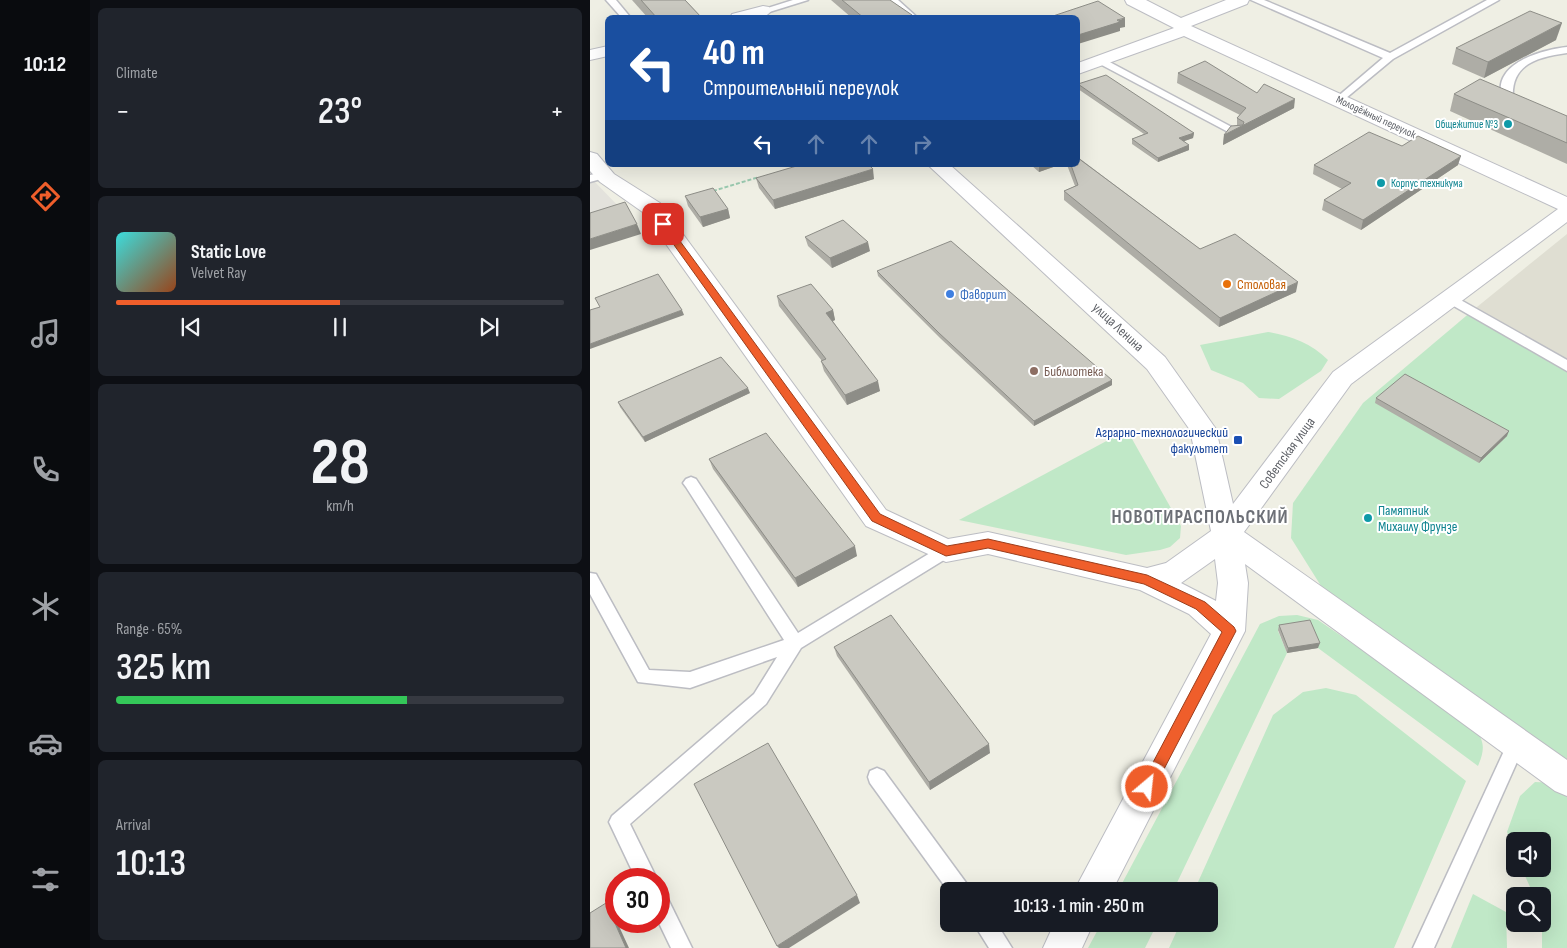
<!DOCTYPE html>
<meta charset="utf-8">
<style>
:root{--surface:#171b24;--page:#20242c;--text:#f1f3f6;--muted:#9ea1a6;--line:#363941;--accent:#ef5e2b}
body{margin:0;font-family:"Sofia Sans Condensed",sans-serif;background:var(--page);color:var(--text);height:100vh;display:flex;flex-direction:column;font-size:19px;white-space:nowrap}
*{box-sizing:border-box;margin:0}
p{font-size:16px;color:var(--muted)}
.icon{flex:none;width:28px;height:28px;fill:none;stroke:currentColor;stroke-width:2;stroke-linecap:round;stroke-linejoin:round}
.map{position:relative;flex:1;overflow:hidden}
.sheet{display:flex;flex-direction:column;gap:8px;padding:8px;background:#0d0f14;width:500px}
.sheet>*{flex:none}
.banner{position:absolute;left:15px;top:15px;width:475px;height:152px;border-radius:8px;box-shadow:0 5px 20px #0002;background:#1a4fa0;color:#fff;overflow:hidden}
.controls{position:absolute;left:916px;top:832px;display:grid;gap:10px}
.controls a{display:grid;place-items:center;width:45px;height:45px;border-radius:8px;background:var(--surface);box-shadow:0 5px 20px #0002;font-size:25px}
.speed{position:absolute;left:15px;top:868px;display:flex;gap:10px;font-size:25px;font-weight:700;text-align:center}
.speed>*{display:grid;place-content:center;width:65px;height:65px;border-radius:50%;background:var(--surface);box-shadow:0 5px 20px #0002;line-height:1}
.speed .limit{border:8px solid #d22;background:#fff;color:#111}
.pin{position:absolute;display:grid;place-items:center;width:42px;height:42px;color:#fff;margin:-21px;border-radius:10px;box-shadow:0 2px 8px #0006}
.me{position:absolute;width:55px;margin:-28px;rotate:28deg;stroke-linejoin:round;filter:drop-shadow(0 0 4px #0008)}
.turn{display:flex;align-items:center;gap:18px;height:105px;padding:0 15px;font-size:22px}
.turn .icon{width:65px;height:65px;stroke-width:2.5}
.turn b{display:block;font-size:35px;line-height:42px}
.lanes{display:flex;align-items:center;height:48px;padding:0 15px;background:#0003;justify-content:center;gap:25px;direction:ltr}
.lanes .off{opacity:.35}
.big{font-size:38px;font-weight:600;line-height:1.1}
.sheet .tile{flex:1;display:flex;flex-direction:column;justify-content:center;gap:8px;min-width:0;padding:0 18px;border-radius:8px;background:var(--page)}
.sheet .dial{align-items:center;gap:0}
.dial b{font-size:65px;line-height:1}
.song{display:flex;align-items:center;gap:15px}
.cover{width:60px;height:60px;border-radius:8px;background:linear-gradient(135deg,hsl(180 70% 55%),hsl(20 70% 35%))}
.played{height:5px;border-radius:2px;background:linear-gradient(90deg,var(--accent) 50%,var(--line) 50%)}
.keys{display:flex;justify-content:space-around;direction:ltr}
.heat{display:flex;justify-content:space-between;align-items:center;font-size:28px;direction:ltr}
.charge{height:8px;border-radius:4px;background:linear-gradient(90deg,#34c759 65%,var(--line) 0)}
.trip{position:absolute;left:350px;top:882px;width:278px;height:50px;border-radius:8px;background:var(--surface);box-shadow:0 5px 20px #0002;font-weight:600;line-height:50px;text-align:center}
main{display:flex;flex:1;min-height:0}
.tabs{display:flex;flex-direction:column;width:90px;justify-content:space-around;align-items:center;background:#090b0e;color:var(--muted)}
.tabs .icon{width:35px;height:35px}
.tabs .selected{color:var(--accent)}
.tabs b{font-size:22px;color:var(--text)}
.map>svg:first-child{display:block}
.industrial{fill:#e3e2dc}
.education{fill:#dfded2}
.green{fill:#c0e8c7}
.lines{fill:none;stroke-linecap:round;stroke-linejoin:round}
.lane-casing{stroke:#bcbdc3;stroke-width:3}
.street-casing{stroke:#bcbdc3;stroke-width:2}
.path{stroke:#99c9af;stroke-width:2;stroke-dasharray:4 2;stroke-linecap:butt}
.lane{fill:#fff;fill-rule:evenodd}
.street{fill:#fff;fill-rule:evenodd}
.wall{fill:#aeada6}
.shaded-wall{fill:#8d8d87}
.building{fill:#cac9c1;stroke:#8d8d87}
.route{fill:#ef5e2b;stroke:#9b3d1c}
.culture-dot{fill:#0f9aa8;stroke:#fff;stroke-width:2}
.food-dot{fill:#e8710a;stroke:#fff;stroke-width:2}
.shop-dot{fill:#3f7fe0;stroke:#fff;stroke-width:2}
.education-dot{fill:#8d6e63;stroke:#fff;stroke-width:2}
.transit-dot{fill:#1a4fb4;stroke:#fff;stroke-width:2}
.labels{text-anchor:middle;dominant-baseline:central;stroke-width:4;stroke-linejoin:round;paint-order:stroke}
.far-street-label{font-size:11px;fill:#5c5f65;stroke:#fff}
.far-culture-label{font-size:11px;fill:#0d838f;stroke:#fff;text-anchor:end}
.food-label{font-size:14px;fill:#c56008;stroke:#fff;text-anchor:start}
.shop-label{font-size:14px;fill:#366cbe;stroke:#fff;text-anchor:start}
.street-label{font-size:14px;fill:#5c5f65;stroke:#fff}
.education-label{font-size:14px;fill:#785e54;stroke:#fff;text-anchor:start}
.transit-label{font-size:14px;fill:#164399;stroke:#fff;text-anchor:end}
.culture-label{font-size:14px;fill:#0d838f;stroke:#fff;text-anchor:start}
.district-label{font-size:19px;font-weight:bold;letter-spacing:1px;fill:#6d7077;stroke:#fff}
</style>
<main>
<nav class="tabs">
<b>10:12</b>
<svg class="icon selected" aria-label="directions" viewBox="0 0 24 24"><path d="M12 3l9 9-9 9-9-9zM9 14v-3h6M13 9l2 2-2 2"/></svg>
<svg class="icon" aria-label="music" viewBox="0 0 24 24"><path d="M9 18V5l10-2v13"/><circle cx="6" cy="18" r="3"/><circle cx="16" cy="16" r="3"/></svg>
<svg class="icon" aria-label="phone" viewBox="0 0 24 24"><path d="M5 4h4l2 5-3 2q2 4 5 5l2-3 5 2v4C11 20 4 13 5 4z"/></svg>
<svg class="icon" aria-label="climate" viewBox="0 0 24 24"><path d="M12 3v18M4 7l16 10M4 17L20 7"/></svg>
<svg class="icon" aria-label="car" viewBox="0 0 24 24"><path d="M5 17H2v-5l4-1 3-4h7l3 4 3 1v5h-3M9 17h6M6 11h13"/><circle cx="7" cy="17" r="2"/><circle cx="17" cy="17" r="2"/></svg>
<svg class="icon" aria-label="filters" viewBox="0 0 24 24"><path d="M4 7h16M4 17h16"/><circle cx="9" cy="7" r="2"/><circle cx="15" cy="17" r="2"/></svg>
</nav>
<section class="sheet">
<div class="tile"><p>Climate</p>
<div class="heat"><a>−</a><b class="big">23°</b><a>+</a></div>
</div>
<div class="tile">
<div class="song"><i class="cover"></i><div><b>Static Love</b><p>Velvet Ray</p></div></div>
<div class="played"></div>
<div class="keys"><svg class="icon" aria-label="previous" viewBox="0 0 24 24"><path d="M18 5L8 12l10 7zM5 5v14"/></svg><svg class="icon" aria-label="pause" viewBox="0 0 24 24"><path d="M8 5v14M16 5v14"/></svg><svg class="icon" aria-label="next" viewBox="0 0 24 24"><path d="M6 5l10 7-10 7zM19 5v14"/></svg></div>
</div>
<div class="tile dial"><b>28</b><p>km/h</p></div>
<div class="tile"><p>Range · 65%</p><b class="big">325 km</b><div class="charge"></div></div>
<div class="tile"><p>Arrival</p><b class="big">10:13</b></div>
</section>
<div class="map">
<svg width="977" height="948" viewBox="0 0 977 948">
<rect width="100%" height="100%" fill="#efefe4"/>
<polygon class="industrial" points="0,177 32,210 0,219"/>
<polygon class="education" points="977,234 977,366 882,311"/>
<g class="green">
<polygon points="882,311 977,366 977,761 736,594 701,538 703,503 773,403"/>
<path d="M 678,332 C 701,336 721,343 738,360 L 731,371 L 689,399 L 669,398 L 653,383 L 621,370 L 610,345 Z"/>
<polygon points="537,430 591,526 590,538 580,547 570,550 536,555 369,520"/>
<path d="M 707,615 L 728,620 L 884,727 C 895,742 895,749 888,766 L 728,648 L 719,625 L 688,631 L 697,653 L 583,891 L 528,891 L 670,624 L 689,616 Z"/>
<polygon points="736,688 766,695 876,781 804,948 579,948 590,924 619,924 619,891 604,891 683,715 713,692"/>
<polygon points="945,782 967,783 977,793 977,948 952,948 952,896 944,896 932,869 952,869 952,841 925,841 925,851 917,832 930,796"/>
<polygon points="883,894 916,912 917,948 861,948"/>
<polygon points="511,924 567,924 555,948 498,948"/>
</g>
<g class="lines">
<defs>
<g id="lane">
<polygon points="16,0 26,0 41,18 32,18"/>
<polygon points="203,0 218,0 173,14 168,11"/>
<polygon points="298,0 308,0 328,18 318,18"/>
<polygon points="661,0 674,0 800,53 897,0 909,0 803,59 750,103 746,102 746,98 793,58"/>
<path d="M 977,47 L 977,53 C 947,57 920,64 923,100 L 931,105 L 926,108 L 914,103 C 897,65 950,50 977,47 Z"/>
<polygon points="508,59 514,59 651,132 650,134 642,134 508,63"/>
<polygon points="14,172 20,175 18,177 0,182 0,175"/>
<polygon points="860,294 977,360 977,371 855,301 854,298 855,295"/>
<polygon points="101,477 106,479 208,633 350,547 356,545 362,547 364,551 362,555 211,648 176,704 40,824 67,879 46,879 19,822 22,816 164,694 187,657 100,688 48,682 0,594 0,573 6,574 59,670 100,672 194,640 96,487 93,483 96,479"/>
<polygon points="926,736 932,738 935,744 844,948 823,948 920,738"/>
<polygon points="287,768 294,771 377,884 380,891 359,892 280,783 278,777 280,771"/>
<polygon points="69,892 76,895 102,948 81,948 68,921"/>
<polygon points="384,924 407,924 422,948 399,948"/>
</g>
<g id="street">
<path d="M 535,0 L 556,0 L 591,18 L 636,0 L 659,0 L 657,4 L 601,26 L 977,197 L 977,222 L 761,384 L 654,532 L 977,760 L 977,796 L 965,791 L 655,564 L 658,583 L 655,631 L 522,891 L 484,891 L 621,634 L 599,614 L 550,590 L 398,554 L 356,562 L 276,526 L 54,213 L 10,182 L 0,171 L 0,152 L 7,154 L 24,174 L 70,203 L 296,510 L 358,539 L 398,532 L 557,568 L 576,563 L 621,531 L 600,430 L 557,369 L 338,165 L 360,165 L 575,357 L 626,429 L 643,504 L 743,372 L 968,209 L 594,36 L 488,74 L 488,63 L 584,28 L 537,4 ZM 625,559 L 628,583 L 626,601 L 591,583 Z"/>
<path d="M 173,6 L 179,7 L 181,11 C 174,22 151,18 140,18 L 142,14 Z"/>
<polygon points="18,46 18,56 0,60 0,50"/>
<polygon points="464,924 503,924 492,948 453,948"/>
</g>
</defs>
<use href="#lane" class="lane-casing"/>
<use href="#street" class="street-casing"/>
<polyline class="path" points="123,191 169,177"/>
<use href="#lane" class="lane"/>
<use href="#street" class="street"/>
</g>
<g class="wall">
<polygon points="42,0 95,0 112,18 58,18"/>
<polygon points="241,0 300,0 323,18 262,18"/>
<polygon points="966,40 894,78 862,64 866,48"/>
<polygon points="588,73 667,93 704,108 633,145 634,135 647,126 647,118 650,115 587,83"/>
<polygon points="488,84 604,133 603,138 594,141 599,150 568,162 542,144 542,139 554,134 488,89"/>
<polygon points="864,94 977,116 977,164 860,111"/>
<polygon points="812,146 868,165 771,230 732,210 734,200 752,189 723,174 724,165"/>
<polygon points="489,158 610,249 706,292 629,327 474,200 474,191 485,186 477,165 488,165"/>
<polygon points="441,165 469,165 449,172"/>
<polygon points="166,178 284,179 185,209 169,188"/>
<polygon points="95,196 138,209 140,218 113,227 98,206"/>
<polygon points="215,237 280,251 242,268 218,246"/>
<polygon points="287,271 522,385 444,426 350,338 288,276"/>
<polygon points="187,296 243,310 245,320 243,321 290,391 257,405 234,371 231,361 232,361 189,306"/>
<polygon points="160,393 55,442 30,407 28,402"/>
<polygon points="786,398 917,436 889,463 785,403"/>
<polygon points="119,459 267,556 208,587 123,469"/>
<polygon points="689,625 728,648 697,653 688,630"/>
<polygon points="244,647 400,753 340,790 247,656"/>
</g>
<g class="shaded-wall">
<polygon points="535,18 535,27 530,28 530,31 488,44 488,35"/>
<polygon points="972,23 966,40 894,78 898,62"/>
<polygon points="705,99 704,108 633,145 634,135"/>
<polygon points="604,133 603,138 589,143 589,138"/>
<polygon points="599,145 599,150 568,162 568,158"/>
<polygon points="489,149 489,159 488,159 488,150"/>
<polygon points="871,156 868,165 771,230 773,220"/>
<polygon points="449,165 469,165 449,172"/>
<polygon points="283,169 284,179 185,209 183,200"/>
<polygon points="138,209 140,218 113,227 110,217"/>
<polygon points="47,224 51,234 0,250 0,239"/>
<polygon points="278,242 280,251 242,268 240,258"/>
<polygon points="708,282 706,292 629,327 630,318"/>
<polygon points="92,310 94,315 0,349 0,344"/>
<polygon points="243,310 245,320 238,323 236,313"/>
<polygon points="522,380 522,385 444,426 444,421"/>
<polygon points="288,381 290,391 257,405 255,395"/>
<polygon points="158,388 160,393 55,442 53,437"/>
<polygon points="919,431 917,436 889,463 891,458"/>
<polygon points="265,546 267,556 208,587 205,578"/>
<polygon points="730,643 728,648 697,653 698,648"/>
<polygon points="399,744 400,753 340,790 339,782"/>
<polygon points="267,895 270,903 199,948 189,948 187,946"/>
<polygon points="16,903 22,911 39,948 36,948"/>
</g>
<g class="building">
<polygon points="51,0 95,0 112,18 67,18"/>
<polygon points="252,0 300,0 322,15 319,16 321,18 274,18"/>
<polygon points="508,1 535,18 527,20 530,22 488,35 488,18 457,18"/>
<polygon points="940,11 972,23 898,62 866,48"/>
<polygon points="615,61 667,93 674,84 705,99 634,135 641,126 653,125 654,122 647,118 656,108 588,73"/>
<polygon points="516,75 604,133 589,138 599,145 568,158 542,139 558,133 488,84"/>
<polygon points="890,79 977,116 977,143 864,94"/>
<polygon points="779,132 812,146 828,136 871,156 773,220 734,200 761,183 724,165"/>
<polygon points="488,158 610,249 645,234 708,282 630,318 474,191 488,185 481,165 488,165"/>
<polygon points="210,165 279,165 283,169 183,200 166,178"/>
<polygon points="123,188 138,209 110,217 95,196"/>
<polygon points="35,202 47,224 0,239 0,213"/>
<polygon points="253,220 278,242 240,258 215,237"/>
<polygon points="361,241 522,380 444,421 349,333 287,271"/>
<polygon points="68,274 92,310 0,344 0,310 10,307 5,298"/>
<polygon points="221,284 243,310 236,313 288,381 255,395 231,361 236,359 187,296"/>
<polygon points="131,357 158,388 53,437 28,402"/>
<polygon points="815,374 919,431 891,458 786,398"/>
<polygon points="176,433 265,546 205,578 119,459"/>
<polygon points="301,615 399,744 339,782 244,647"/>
<polygon points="720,620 730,643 698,648 689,625"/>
<polygon points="178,743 267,895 187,946 104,784"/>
<polygon points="16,903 36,948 0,948 0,913"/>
</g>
<polygon class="route" points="73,221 76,222 290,514 357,546 398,539 557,575 615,602 644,627 646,631 562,792 557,794 552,792 550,787 632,632 606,609 554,584 398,548 356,556 282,521 69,224"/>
<g class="culture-dot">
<circle cx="918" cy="124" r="5"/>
<circle cx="791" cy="183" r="5"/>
<circle cx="778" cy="518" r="5"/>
</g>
<circle class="food-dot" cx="637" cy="284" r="5"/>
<circle class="shop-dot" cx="360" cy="294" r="5"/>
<circle class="education-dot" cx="444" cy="371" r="5"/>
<rect class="transit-dot" x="643" y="435" width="10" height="10" rx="2.5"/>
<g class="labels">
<g class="far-street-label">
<text transform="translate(786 117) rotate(25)">Молодёжный переулок</text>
</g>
<g class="far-culture-label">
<text x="908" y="124">Общежитие №3</text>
<text x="801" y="183" text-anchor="start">Корпус техникума</text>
</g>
<g class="food-label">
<text x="647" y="284">Столовая</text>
</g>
<g class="shop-label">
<text x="370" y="294">Фаворит</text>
</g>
<g class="street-label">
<text transform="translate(528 327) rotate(43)">улица Ленина</text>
<text transform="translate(697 453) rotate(-54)">Советская улица</text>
</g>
<g class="education-label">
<text x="454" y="371">Библиотека</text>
</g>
<g class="transit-label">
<text x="638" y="432">Аграрно-технологический<tspan x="638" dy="16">факультет</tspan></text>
</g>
<g class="culture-label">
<text x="788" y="510">Памятник<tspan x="788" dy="16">Михаилу Фрунзе</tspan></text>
</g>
<g class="district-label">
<text x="610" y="517">НОВОТИРАСПОЛЬСКИЙ</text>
</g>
</g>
</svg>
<div class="controls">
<a><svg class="icon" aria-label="sound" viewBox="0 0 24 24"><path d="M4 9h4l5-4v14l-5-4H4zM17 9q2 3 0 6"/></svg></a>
<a><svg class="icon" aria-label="search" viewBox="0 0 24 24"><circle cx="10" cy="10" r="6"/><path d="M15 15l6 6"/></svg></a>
</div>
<div class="speed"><div class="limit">30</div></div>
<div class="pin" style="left:73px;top:224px;background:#d93025"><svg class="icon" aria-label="arrive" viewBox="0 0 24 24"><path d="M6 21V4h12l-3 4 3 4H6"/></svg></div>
<svg class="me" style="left:557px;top:787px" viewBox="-20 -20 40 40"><circle r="17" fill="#ef5e2b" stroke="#fff" stroke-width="3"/><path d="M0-11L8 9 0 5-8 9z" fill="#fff"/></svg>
<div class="trip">10:13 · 1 min · 250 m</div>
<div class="banner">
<div class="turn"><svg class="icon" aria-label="left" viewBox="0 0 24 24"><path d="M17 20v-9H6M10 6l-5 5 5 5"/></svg><div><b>40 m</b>Строительный переулок</div></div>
<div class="lanes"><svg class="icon" aria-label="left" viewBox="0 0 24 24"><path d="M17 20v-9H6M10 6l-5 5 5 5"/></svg><svg class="icon off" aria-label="ahead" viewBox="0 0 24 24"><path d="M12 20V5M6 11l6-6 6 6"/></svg><svg class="icon off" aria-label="ahead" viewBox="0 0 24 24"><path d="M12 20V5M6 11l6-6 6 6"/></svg><svg class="icon off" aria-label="right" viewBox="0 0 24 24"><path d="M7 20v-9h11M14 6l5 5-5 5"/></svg></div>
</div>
</div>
</main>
